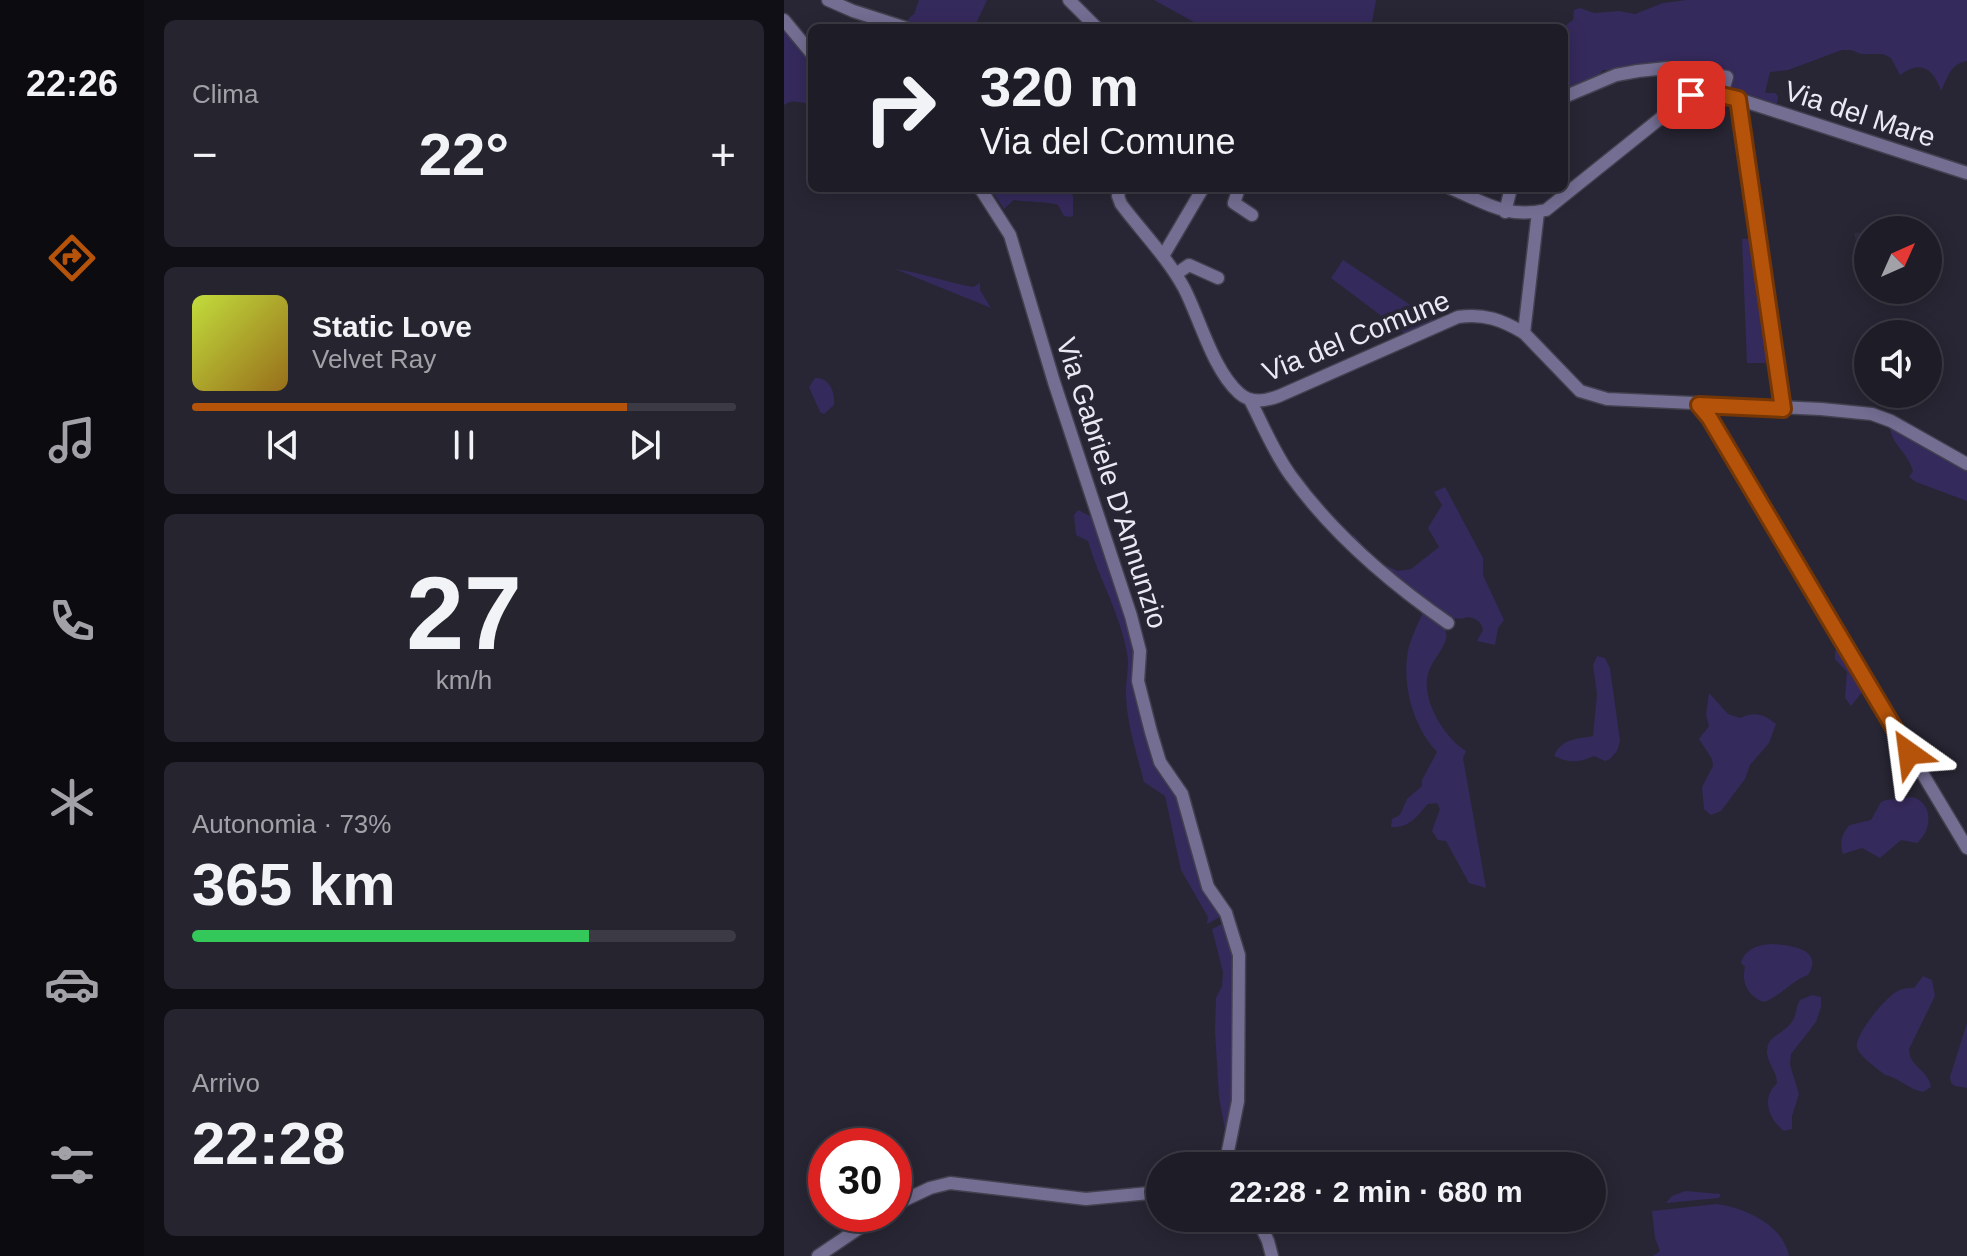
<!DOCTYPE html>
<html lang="it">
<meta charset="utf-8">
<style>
:root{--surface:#1e1c27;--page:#26252f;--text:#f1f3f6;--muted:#a1a1a7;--line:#3c3a44;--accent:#b45309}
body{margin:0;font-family:Helvetica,sans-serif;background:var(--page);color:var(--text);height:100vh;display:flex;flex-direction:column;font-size:30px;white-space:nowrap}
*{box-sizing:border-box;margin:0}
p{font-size:26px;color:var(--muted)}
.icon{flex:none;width:44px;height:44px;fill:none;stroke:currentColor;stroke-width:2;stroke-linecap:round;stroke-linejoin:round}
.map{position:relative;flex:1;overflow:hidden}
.drawer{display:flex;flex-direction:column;gap:20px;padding:20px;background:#100f15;width:640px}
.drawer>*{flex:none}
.hud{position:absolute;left:24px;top:24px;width:760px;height:168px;border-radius:12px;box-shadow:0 4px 20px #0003,0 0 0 2px var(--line);background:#1e1c27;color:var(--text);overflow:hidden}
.needle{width:52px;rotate:45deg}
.tools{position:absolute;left:1070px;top:216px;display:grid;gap:16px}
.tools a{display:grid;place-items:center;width:88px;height:88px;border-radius:50%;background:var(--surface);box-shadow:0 4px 20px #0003,0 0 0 2px var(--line);font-size:40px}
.speed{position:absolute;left:24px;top:1128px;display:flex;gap:16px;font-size:40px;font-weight:700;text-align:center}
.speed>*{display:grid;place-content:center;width:104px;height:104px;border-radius:50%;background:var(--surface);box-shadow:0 4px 20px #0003,0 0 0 2px var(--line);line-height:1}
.speed .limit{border:12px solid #d22;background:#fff;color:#111}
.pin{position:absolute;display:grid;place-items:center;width:68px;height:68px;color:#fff;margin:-34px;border-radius:16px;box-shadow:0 4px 12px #0006}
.me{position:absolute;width:88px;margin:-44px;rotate:329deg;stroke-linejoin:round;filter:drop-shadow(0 0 6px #0008)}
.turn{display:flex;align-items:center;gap:28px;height:168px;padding:0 40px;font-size:36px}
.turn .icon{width:104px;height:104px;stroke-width:2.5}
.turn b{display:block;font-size:56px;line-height:68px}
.big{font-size:60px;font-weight:800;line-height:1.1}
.drawer .card{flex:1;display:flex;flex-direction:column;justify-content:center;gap:12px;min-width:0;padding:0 28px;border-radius:12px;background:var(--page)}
.drawer .dial{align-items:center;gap:0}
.dial b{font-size:104px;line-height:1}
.song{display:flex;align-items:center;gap:24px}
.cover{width:96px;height:96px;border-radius:12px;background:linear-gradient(135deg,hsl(70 70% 55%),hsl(40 70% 35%))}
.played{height:8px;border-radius:4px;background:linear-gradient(90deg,var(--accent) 80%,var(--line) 80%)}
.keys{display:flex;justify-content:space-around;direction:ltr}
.heat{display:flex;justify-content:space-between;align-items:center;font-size:44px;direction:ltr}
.charge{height:12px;border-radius:6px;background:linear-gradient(90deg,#34c759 73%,var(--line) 0)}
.trip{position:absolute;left:362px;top:1152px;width:460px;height:80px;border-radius:40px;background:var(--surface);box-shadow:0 4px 20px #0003,0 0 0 2px var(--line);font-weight:800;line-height:80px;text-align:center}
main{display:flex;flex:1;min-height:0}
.menu{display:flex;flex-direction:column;width:144px;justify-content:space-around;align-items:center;background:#0c0b10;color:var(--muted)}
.menu .icon{width:56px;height:56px}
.menu .active{color:var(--accent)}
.menu b{font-size:36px;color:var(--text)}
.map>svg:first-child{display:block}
.built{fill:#302d42}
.green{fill:#352a5c}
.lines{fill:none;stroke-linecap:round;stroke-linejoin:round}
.minor-casing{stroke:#43414f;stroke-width:15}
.minor{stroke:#746e93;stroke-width:12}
.route-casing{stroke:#753606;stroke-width:20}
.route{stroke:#b45309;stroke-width:14}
.labels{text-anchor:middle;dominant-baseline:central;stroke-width:8;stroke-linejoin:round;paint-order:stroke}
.street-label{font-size:28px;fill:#eae9f3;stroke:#282634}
</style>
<main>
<nav class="menu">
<b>22:26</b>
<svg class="icon active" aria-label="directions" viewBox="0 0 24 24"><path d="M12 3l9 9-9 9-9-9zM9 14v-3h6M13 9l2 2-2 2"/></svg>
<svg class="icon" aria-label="music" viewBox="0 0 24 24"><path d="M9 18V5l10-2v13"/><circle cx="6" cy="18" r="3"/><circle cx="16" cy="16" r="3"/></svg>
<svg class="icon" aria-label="phone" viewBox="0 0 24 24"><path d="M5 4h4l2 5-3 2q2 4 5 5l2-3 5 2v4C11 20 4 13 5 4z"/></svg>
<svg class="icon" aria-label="climate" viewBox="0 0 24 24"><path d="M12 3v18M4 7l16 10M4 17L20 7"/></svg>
<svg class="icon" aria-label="car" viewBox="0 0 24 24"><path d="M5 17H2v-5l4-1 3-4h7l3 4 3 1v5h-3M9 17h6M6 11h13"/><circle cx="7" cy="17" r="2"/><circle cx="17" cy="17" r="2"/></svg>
<svg class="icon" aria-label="filters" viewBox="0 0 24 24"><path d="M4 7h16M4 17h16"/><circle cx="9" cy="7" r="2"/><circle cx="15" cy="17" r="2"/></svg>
</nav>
<section class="drawer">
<div class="card"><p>Clima</p>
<div class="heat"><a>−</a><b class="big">22°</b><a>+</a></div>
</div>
<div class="card">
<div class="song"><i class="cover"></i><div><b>Static Love</b><p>Velvet Ray</p></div></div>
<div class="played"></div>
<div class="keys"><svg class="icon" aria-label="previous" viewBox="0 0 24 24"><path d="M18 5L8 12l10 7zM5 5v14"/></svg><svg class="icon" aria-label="pause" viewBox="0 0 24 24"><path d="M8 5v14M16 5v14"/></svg><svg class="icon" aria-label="next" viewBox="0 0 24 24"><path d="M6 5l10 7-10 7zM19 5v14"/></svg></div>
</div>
<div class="card dial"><b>27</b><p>km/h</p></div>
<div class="card"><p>Autonomia · 73%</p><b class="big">365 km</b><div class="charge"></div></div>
<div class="card"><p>Arrivo</p><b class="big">22:28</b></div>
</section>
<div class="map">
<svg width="1183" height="1256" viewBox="0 0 1183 1256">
<rect width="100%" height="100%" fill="#282634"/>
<polygon class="built" points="1084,232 1084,280 1081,280 1070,233"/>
<g class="green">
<polygon points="135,0 203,0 190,28 127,28 123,24 125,18 130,14"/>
<polygon points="370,0 592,0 587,28 460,28 430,24 417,26"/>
<path d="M 903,0 L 1183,0 L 1183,61 C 1166,64 1164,77 1157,91 C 1150,69 1137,59 1116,75 L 1107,58 L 1099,54 L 1077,54 L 1067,50 L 1058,50 L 1004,70 L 986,72 L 981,93 L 991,93 L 994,96 L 993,103 L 988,106 L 981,104 L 980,100 L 943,87 L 944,80 L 892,72 L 819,70 L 810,81 L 780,94 L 780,28 L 778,28 L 789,20 L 790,10 L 796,8 L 810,13 L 835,11 L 851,14 L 879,3 Z"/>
<path d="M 0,24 L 28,60 L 28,105 C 19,103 8,98 0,105 Z"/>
<path d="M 206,188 L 284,188 L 289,196 L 289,215 L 287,217 L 280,216 L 274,205 C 261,201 245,203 230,200 L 220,209 Z"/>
<polygon points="970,238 988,363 963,363 958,239"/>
<polygon points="559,260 652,322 624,336 547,278"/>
<path d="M 111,269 C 138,273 163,282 189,287 L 196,283 L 196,290 L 207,308 Z"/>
<path d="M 31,378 C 46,377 51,393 50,405 L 40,414 L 36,412 L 25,387 Z"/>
<path d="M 1105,422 L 1183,467 L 1183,501 L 1132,482 L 1125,477 L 1129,471 C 1122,448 1108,449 1105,422 Z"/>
<path d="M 661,487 L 699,558 L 699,575 L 720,620 L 714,628 L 711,645 L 693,641 L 699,630 C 697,621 692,618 683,617 C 657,631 586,556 567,537 L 570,535 L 594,562 L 614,571 L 627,569 L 655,547 L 644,528 L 658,505 L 650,492 Z"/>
<path d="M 294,510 L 310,518 L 352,647 L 355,707 L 362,738 L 376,768 L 392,789 L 436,911 L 436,917 L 423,924 L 424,917 L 397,870 L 381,796 L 360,782 C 353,754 343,725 342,696 C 341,682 346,667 343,653 C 336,613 315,579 304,541 L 292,535 L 290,515 Z"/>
<path d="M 640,610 C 647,616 661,623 662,632 C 665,644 649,659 645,671 C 635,697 660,738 682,751 L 679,758 L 702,888 L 685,883 L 662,841 L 654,840 L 648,831 L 656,809 L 653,803 L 644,804 C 632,817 626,828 607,827 L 608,819 L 616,815 L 623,799 L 638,786 L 638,780 L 653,752 C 631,729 619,690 623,658 C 624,642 634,625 640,610 Z"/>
<polygon points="1057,644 1082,687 1067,706 1061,698 1063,672 1051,659 1051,652"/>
<path d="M 813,656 L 821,658 L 826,668 L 836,741 L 833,751 L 826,759 L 821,761 L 810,756 C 794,763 785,763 770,756 C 778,738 794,739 809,736 L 813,694 L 809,665 Z"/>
<path d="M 925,693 L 944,714 L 956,718 C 971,711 980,714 992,724 L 985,743 L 966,765 L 961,779 L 937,811 L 927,815 L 920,809 L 918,787 L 929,766 L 928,759 L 915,739 L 925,726 L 922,715 Z"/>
<path d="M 1129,797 C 1150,804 1148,831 1133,843 L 1117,840 L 1096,858 L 1078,848 L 1059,854 C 1055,844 1058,832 1066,825 L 1087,820 L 1097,802 L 1102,800 Z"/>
<polygon points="442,922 450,944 453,1096 442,1135 435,1097 431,1032 432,998 438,986 439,972 428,929"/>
<path d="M 988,944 C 1006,945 1041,949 1024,975 C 1007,981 997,996 980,1002 C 964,997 957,982 961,967 L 957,963 C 961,948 975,945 988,944 Z"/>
<path d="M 1139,976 L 1148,980 L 1151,996 L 1125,1049 C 1125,1067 1144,1069 1147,1087 L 1139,1092 C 1124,1089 1112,1076 1101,1075 C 1093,1068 1077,1058 1073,1048 C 1069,1037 1101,998 1112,992 C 1118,988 1123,988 1130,988 Z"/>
<path d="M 1028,995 L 1037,997 L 1037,1007 L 1032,1022 L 1007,1054 L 1006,1065 L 1015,1094 L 1008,1116 L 1008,1129 L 1000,1131 C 984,1118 977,1099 993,1083 C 993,1072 984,1064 983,1053 C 982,1036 998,1035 1006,1024 C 1013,1017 1011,1009 1016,1000 Z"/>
<polygon points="1183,1023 1183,1088 1171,1086 1167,1083 1166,1077"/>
<polygon points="901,1191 937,1194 935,1198 882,1203 888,1196"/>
<path d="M 933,1204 C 962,1208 999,1225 1005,1256 L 869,1256 L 876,1251 L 871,1238 L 868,1211 Z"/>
</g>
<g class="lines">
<defs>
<g id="minor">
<polyline points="44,0 69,11 122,28"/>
<polyline points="285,0 313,28"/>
<polyline points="0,20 28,54"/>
<polyline points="780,97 832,75 854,71 883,68 943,77 938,94"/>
<polyline points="954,99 999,409"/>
<polyline points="196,188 226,235 270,382 347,616 356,651 354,681 367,732 376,762 398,794 424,887 442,913 455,955 454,1101 441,1166"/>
<path d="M 336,188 L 334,196 L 337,204 C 358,232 383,257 400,288 C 416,319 429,370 455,393 C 467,404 481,401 495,396 L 674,317 C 700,313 718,320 740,333"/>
<polyline points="451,188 454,191 450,203 468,215"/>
<path d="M 666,188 C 702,203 723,219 762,210 L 898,101 C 917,89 933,93 954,99 L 1183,173"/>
<polyline points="721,212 727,188"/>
<polyline points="754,212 740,333 796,391 823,399 1037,409 1088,414 1107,421 1183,464"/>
<polyline points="379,256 419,188"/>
<polyline points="392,274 405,265 434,278"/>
<path d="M 466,400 C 479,425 490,453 507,476 C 549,534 605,582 664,623"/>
<polyline points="915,405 925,417 1183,848"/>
<polyline points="110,1205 146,1188 166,1183 302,1199 376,1192"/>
<polyline points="473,1218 484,1241 488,1256"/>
<polyline points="34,1256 96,1214"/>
</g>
</defs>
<use href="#minor" class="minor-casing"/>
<use href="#minor" class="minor"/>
</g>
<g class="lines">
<defs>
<polyline id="route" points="907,95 929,93 954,99 999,409 915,405 925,417 1125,753"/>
</defs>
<use href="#route" class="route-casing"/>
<use href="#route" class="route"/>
</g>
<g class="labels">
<g class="street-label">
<text transform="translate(1076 114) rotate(18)">Via del Mare</text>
<text transform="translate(572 336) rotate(-22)">Via del Comune</text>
<text transform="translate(328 483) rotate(72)">Via Gabriele D'Annunzio</text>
</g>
</g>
</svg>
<div class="tools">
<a><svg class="needle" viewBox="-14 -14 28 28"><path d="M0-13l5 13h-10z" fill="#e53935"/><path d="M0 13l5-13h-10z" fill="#a1a1a7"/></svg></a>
<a><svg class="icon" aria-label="sound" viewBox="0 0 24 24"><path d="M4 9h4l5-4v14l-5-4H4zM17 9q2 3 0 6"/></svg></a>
</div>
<div class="speed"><div class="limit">30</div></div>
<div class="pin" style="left:907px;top:95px;background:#d93025"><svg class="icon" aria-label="arrive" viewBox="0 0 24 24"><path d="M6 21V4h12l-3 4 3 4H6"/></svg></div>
<svg class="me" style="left:1125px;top:753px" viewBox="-20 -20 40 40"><path d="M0-17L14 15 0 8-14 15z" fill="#b45309" stroke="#fff" stroke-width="4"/></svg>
<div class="trip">22:28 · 2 min · 680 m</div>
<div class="hud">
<div class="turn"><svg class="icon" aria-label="right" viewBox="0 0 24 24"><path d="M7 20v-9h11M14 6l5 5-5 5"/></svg><div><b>320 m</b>Via del Comune</div></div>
</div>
</div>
</main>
